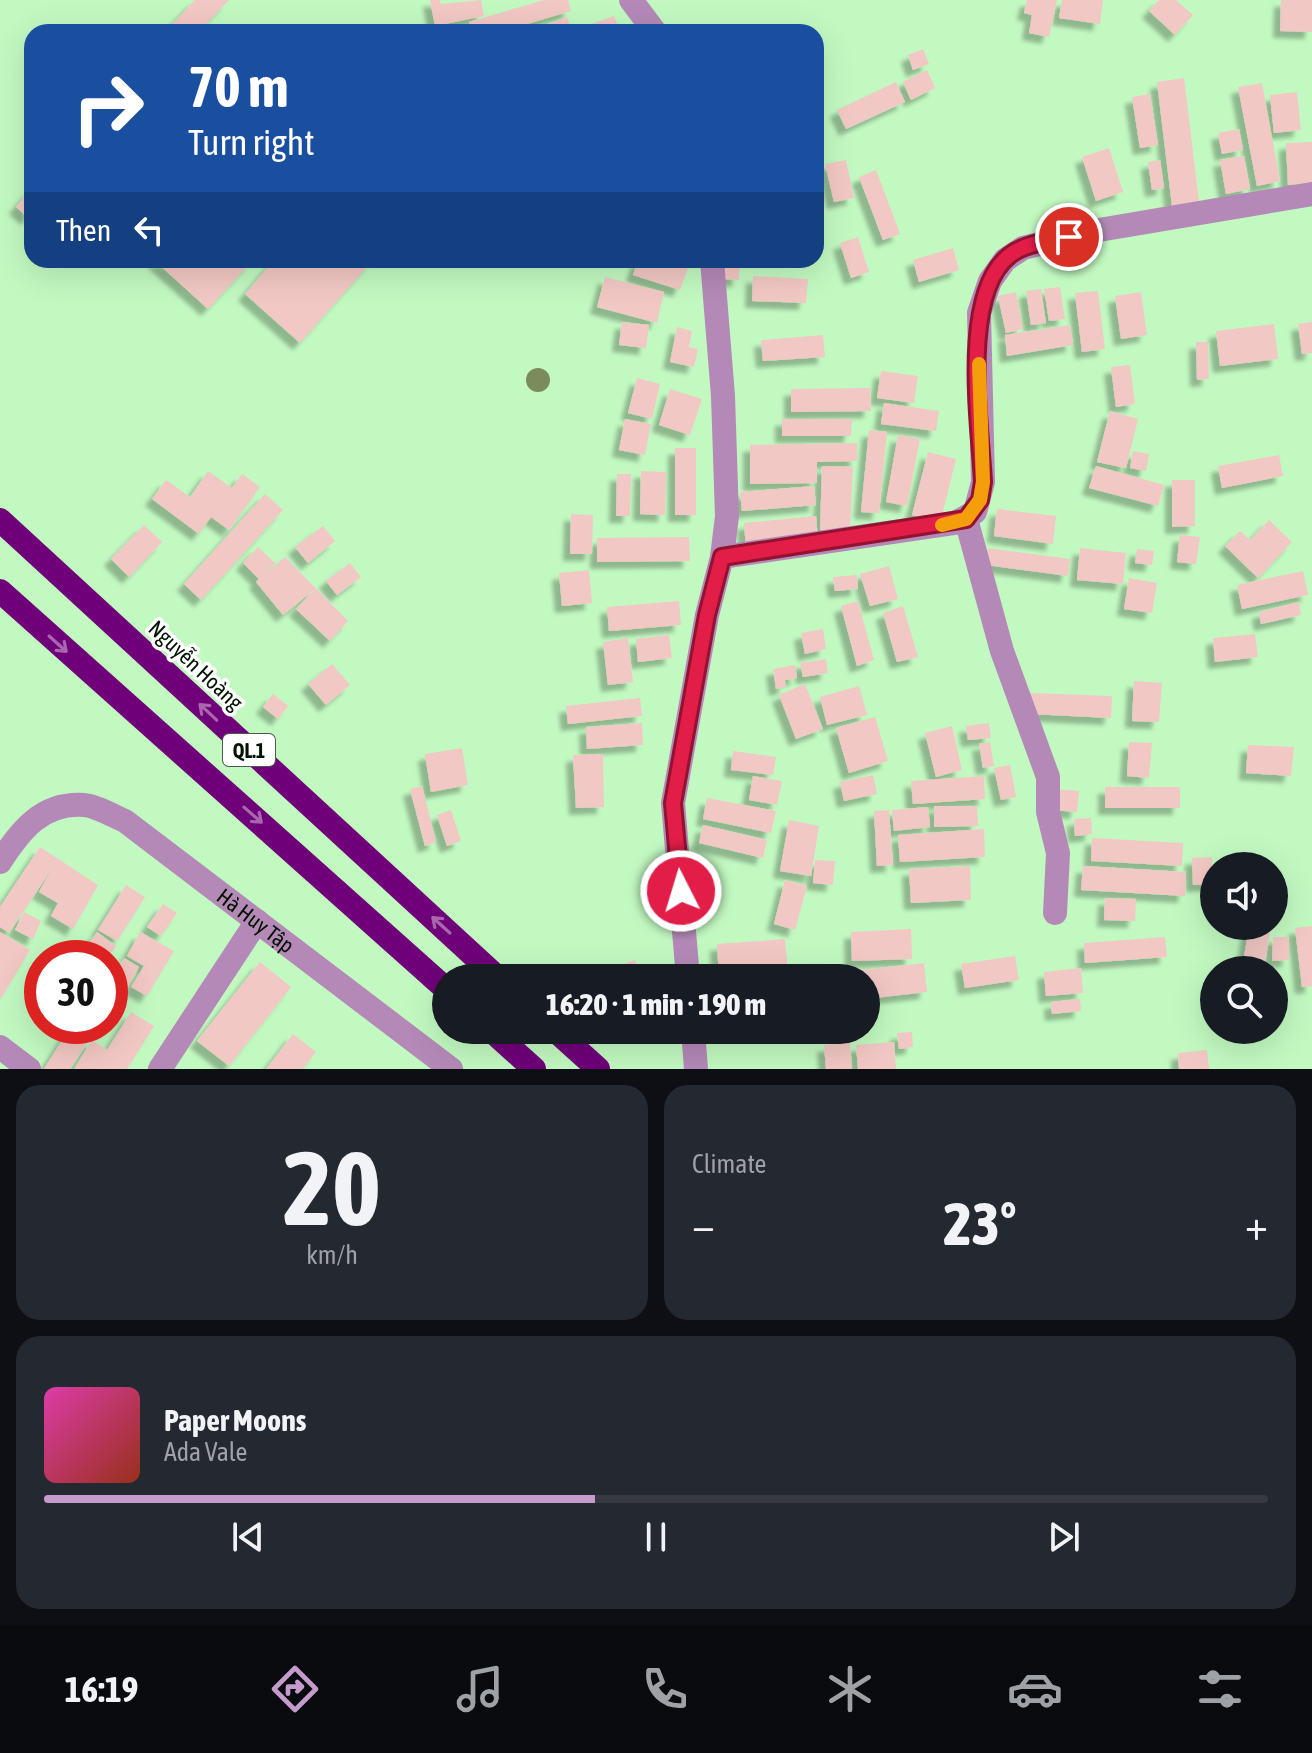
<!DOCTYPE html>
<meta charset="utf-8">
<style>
:root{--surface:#171b24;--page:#242831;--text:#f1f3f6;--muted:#9ea1a6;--line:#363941;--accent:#c59bcc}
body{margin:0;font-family:"Asap Condensed",sans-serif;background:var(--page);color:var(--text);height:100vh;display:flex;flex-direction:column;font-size:30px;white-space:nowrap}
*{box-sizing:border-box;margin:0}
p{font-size:26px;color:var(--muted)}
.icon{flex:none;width:44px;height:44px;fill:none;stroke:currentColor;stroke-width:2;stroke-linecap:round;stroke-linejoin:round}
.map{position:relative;height:1069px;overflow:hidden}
.drawer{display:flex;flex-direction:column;gap:16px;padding:16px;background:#0d0f14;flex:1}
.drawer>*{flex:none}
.guide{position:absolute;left:24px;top:24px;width:800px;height:244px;border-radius:24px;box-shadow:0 8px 32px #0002;background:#1a4fa0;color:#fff;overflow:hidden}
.fabs{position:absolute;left:1200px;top:852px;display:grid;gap:16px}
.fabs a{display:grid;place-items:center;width:88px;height:88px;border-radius:50%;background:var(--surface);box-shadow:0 8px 32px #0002;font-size:40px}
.speed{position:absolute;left:24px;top:940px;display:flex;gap:16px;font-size:40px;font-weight:700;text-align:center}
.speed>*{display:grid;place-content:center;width:104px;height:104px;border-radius:50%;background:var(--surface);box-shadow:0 8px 32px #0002;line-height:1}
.speed .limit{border:12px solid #d22;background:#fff;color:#111}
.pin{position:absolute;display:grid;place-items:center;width:68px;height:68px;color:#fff;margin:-34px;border:4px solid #fff;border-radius:50%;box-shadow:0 2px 8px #0007}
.me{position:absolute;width:88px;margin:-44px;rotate:355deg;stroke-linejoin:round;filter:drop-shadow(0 0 6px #0008)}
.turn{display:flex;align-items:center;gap:28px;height:168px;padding:0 32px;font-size:36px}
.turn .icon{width:104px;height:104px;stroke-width:2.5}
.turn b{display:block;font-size:56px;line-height:68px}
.then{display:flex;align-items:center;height:76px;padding:0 32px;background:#0003;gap:16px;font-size:30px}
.big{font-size:60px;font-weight:800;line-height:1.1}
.drawer .widget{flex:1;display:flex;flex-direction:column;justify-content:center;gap:12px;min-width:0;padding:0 28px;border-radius:24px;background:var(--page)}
.drawer .dial{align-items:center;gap:0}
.dial b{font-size:104px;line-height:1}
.song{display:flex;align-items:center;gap:24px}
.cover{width:96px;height:96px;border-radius:12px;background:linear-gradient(135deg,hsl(320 70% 55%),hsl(10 70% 35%))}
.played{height:8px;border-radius:4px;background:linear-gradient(90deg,var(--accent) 45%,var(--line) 45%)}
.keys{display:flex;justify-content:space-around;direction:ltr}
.heat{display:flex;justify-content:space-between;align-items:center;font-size:44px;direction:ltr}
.drawer .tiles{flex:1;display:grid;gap:16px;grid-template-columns:1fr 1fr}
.widget:last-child{grid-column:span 2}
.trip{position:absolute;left:432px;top:964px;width:448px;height:80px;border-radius:40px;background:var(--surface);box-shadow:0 8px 32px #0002;font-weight:800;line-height:80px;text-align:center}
.dock{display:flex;height:128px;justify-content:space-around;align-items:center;background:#090b0e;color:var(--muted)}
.dock .icon{width:56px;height:56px}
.dock .active{color:var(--accent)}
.dock b{font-size:36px;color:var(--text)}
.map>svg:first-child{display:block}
.building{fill:#f2c8c4;filter:url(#shadow)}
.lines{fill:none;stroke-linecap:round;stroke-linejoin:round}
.minor{stroke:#b489b7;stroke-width:24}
.highway{stroke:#6f0079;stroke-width:24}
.tree{fill:#7c8b5b}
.oneway{stroke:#a966af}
.route-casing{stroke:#92132f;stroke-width:20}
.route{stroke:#e11d48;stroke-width:14}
.slow{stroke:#f59e0b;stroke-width:14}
.labels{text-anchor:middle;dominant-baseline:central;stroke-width:7;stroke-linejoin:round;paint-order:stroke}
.shield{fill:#fff;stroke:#4d5a4e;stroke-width:2}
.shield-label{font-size:20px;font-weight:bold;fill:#011302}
.street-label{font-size:22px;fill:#011302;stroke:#fff}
</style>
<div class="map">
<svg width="1312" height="1069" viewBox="0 0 1312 1069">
<defs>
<filter id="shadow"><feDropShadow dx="-7" dy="7" stdDeviation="2" flood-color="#0004"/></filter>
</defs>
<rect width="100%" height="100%" fill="#c2f9c1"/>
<g class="building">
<polygon points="195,0 229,0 198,32 169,32 167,30"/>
<polygon points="430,0 440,0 441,4 481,0 484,16 435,26"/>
<polygon points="544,0 568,0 571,11 500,32 472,32 469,22"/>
<polygon points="1027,0 1057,0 1049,37 1029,33 1032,15 1024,13"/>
<polygon points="1062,0 1103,0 1100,24 1059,18"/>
<polygon points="1159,0 1176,0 1193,15 1175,35 1149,11"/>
<polygon points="1281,0 1312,0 1312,32 1280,31"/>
<polygon points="614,16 620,32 527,32 567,17 572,31"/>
<polygon points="923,49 929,64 913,70 908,55"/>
<polygon points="927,70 935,88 911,100 903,82"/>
<polygon points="1184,78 1199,202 1172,206 1157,82"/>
<polygon points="896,82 905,102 846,129 837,110"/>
<polygon points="1262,83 1280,181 1257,186 1238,87"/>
<polygon points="1297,92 1301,130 1274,133 1270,95"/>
<polygon points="1150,94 1158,145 1140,148 1132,97"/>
<polygon points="1239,129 1243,150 1222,154 1218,133"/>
<polygon points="1312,142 1312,183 1288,185 1286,143"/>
<polygon points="1109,148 1123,192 1096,201 1082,157"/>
<polygon points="1244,156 1250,189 1226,194 1220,160"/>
<polygon points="846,160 854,198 834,202 825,164"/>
<polygon points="1160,160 1164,188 1152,190 1148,162"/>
<polygon points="876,170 900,234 883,240 859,177"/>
<polygon points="32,188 32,213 28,218 16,207"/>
<polygon points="858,237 869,272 851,278 840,243"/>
<polygon points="953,248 959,270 919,282 913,260"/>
<polygon points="154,260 253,260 208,309"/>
<polygon points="274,260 373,260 300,343 245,294"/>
<polygon points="638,260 663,260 688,268 680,290 633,275"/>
<polygon points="722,260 740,260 739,280 720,279"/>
<polygon points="753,276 808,279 806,303 752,301"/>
<polygon points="605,277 664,292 657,323 597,307"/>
<polygon points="1060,287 1065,319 1049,321 1044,289"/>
<polygon points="1041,289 1046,323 1031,325 1026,291"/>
<polygon points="1098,291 1105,349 1082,352 1075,293"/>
<polygon points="1016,292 1023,329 1006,333 998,296"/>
<polygon points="1141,292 1147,335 1121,339 1115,296"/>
<polygon points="622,322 649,325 646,348 619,345"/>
<polygon points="1312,322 1312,353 1302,354 1298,324"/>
<polygon points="1274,324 1278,359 1220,366 1216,331"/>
<polygon points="1070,325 1073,345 1007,356 1005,335"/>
<polygon points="677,327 692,331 689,347 698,349 694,367 670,362"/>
<polygon points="823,335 825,357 763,361 761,340"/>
<polygon points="1196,342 1208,342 1209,379 1197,380"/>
<polygon points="1130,365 1135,404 1116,407 1111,367"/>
<polygon points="881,371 918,376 914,403 877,398"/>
<polygon points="637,378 660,384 652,419 628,413"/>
<polygon points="870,388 871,411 791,412 791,389"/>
<polygon points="670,389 702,399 690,435 659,425"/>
<polygon points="884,403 939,411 936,431 881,424"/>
<polygon points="1110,411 1138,419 1126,468 1097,462"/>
<polygon points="625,419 651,424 645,455 619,450"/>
<polygon points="782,419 852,419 851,436 782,436"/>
<polygon points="869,430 887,432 879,513 861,512"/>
<polygon points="898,435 920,439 907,506 886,502"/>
<polygon points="857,443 857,461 817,462 817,483 750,484 750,445"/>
<rect x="675" y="448" width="21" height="67"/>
<polygon points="1133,451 1149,454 1146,471 1130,468"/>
<polygon points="928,452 956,459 940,523 912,515"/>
<polygon points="1279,455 1283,476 1222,488 1218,466"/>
<polygon points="822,466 853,467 850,531 820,530"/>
<polygon points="1096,466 1164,485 1158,506 1089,488"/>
<polygon points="208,471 232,488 242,474 260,487 229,530 211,517 199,534 152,499 166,480 190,497"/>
<polygon points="641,471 666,472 665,515 640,514"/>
<polygon points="617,474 631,474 630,516 616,516"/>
<polygon points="1172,480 1195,480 1195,526 1172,527"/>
<polygon points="814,486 816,505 742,511 740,492"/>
<polygon points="265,494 283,510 201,600 184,584"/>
<polygon points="997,509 1056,516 1053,544 994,536"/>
<polygon points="571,514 593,515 592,554 570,554"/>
<polygon points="816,516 818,540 746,548 744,523"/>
<polygon points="1269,520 1292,542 1258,578 1225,546 1240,531 1250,540"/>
<polygon points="144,525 162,542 129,577 111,559"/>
<polygon points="323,526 335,541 308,563 295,547"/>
<polygon points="1180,535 1200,537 1196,564 1177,562"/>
<polygon points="689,537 690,561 597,562 597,538"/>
<polygon points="258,547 275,563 264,575 285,557 348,621 330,641 296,609 314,590 283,615 256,582 259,579 243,563"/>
<polygon points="988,548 1070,559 1068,576 986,565"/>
<polygon points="1080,548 1126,553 1123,584 1077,580"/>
<polygon points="1137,549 1154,551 1152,565 1135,563"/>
<polygon points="350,563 361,577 337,595 326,581"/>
<polygon points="889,566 898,599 870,606 860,574"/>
<polygon points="589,570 592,603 562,606 559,573"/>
<polygon points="1303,571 1308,595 1242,609 1237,585"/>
<polygon points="857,575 858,589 835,591 833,577"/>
<polygon points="1129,578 1157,583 1152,613 1124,609"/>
<polygon points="679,601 681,625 609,631 607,607"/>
<polygon points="858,601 874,660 857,666 841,606"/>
<polygon points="1299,602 1301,615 1261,624 1259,612"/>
<polygon points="903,606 918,657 897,662 883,613"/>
<polygon points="823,629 826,649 805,654 801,633"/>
<polygon points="1255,634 1258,657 1215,662 1213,638"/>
<polygon points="669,635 672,658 638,662 636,639"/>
<polygon points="628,638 633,682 608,685 603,642"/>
<polygon points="826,659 828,673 803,677 800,663"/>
<polygon points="332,664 350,685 326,705 308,684"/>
<polygon points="795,665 797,678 785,680 786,687 776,689 773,669"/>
<polygon points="1134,681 1162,683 1159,722 1132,721"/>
<polygon points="805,684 823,729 796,739 779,695"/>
<polygon points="859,686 867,715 827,725 820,697"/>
<polygon points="1030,693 1112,696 1111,718 1029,714"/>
<polygon points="273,694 288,706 278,719 263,707"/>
<polygon points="640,698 642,716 568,724 566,706"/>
<polygon points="875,717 888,761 849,773 836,728"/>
<polygon points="642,723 643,745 587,749 586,727"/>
<polygon points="989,723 991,738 968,740 966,726"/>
<polygon points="952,726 962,770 936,777 925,733"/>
<polygon points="990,742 994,766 983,768 979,744"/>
<polygon points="1129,742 1152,743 1149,778 1127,776"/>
<polygon points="1248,745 1294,747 1291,776 1246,773"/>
<polygon points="462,748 468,785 431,792 425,754"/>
<polygon points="733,751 776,757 773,775 731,770"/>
<polygon points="603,754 604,807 576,808 573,755"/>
<polygon points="1010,765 1016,797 1001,800 994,768"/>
<polygon points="873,775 877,794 844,801 840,782"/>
<polygon points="753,776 782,781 777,805 749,800"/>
<polygon points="984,776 985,799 913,804 911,781"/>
<polygon points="422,786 436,842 425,846 410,789"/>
<rect x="1105" y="787" width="75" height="21"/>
<polygon points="1053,789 1079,791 1077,812 1052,810"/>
<polygon points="707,798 776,811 771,833 703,819"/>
<polygon points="934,806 977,806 978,826 934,827"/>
<polygon points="928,807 930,827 894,831 892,810"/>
<polygon points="451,810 461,841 447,846 437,815"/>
<polygon points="889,810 893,865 877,866 874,811"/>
<polygon points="1091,818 1092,834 1075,836 1074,819"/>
<polygon points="789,820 819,826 811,876 780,871"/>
<polygon points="703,825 767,840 763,858 699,843"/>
<polygon points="984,829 985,857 900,862 898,835"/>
<polygon points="1092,838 1183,843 1182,866 1091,861"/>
<polygon points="40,847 98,885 73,929 51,916 58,903 39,892 51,870 9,933 0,927 0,907"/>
<polygon points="1212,857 1213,884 1193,885 1192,858"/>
<polygon points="815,860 835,861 833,885 813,883"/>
<polygon points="970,866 971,900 911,903 909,869"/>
<polygon points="1083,866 1186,872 1185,896 1081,890"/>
<polygon points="1274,879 1283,880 1279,912 1274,911"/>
<polygon points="785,880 807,886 795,930 774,924"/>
<polygon points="126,885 145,897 117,941 98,930"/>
<polygon points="1105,898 1136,899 1135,921 1104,920"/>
<polygon points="163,904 177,913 161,936 147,927"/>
<polygon points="24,912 41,921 33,939 15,930"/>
<polygon points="1249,926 1271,926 1264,970 1242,970"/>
<polygon points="1312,926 1312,986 1302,987 1295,928"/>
<polygon points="911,929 912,959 852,961 851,932"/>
<polygon points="0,932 30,950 0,1000"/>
<polygon points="97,932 116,946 108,958 79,958"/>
<polygon points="140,932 174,951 147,996 131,987 144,966 127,956"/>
<polygon points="1165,937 1167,957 1085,963 1084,943"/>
<polygon points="1273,937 1289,937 1289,960 1272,961"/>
<polygon points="785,939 788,973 719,978 717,944"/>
<polygon points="1015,956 1019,980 965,988 961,964"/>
<polygon points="124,958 139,967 112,1015 110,983"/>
<polygon points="635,960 641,978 606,978 603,971"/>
<polygon points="260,962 291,987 229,1066 197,1041"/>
<polygon points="924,963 927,992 866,999 866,978 854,978 853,971"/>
<polygon points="1081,968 1083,993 1046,996 1044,972"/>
<polygon points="850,971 851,978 788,978 788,976"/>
<polygon points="1080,999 1081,1011 1052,1014 1051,1002"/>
<polygon points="131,1012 154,1026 127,1069 74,1069 92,1040 107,1050"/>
<polygon points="71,1026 98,1026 70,1069 44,1069"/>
<polygon points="912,1032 913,1047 899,1049 897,1033"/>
<polygon points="293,1034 316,1052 303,1069 266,1069"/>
<polygon points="894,1042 896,1069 858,1069 856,1045"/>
<polygon points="850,1043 852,1069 826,1069 824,1045"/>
<polygon points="1207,1050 1209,1069 1179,1069 1178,1053"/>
</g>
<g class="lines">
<g class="minor">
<polyline points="631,0 655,32"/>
<polyline points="966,519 1002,651 1048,777 1048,812 1058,853 1055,913"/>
<polyline points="722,557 955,523 975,512 983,482 979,313 990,281 1005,260 1023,248 1093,231 1312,194"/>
<path id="s1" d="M 0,862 C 20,831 42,802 84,805 C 97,806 113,816 125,821 L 451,1069"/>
<polyline points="688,978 673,803 707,615 722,557 727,516 723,396 712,260"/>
<polyline points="693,1030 696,1069"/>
<polyline points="0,1047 29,1069"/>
<polyline points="160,1069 257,921"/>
</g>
<g class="highway">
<polyline points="0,520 498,978"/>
<polyline points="0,591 446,989"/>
<polyline points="491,1030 534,1069"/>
<polyline points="555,1030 598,1069"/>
</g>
</g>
<circle class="tree" cx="538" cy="380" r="12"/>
<defs><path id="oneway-shaft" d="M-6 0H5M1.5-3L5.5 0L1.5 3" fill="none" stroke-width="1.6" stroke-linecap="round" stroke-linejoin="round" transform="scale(2)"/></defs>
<g class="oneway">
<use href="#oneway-shaft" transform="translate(58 644) rotate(42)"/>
<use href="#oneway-shaft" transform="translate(208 712) rotate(-137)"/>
<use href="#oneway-shaft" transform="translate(253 815) rotate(41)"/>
<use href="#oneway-shaft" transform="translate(441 925) rotate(-138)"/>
</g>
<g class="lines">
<defs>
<path id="route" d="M 681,891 L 673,803 L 707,615 L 722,557 L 966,519 L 980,500 L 983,482 C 980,424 960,293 1010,255 C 1025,243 1051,241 1069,237"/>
</defs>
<use href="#route" class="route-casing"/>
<use href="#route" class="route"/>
<polyline class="slow" points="942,525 966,519 980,500 983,482 979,364"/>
</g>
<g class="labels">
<rect class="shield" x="223" y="734" width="52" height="32" rx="6"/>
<g class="shield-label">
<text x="249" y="750">QL.1</text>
</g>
<g class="street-label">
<text transform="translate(196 665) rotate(43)">Nguyễn Hoàng</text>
<text stroke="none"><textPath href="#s1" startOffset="316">Hà Huy Tập</textPath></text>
</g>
</g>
</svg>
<div class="fabs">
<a><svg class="icon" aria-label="sound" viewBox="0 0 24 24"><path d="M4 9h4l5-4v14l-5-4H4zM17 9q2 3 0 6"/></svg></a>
<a><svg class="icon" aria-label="search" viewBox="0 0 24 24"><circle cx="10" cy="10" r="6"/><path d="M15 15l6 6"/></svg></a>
</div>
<div class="speed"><div class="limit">30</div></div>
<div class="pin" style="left:1069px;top:237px;background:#d93025"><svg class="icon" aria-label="arrive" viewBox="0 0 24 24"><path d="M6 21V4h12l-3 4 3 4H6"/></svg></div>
<svg class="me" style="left:681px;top:891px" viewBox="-20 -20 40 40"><circle r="17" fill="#e11d48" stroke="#fff" stroke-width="3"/><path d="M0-11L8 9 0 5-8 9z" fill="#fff"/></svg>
<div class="trip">16:20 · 1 min · 190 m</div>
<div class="guide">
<div class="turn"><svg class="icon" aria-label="right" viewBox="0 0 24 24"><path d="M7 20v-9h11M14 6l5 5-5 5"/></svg><div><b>70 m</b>Turn right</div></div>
<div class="then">Then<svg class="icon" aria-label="left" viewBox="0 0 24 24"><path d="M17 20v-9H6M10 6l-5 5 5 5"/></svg></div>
</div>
</div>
<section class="drawer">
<div class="tiles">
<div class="widget dial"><b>20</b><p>km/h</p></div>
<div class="widget"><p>Climate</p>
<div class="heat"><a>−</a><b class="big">23°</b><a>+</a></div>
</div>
<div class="widget">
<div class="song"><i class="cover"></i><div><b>Paper Moons</b><p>Ada Vale</p></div></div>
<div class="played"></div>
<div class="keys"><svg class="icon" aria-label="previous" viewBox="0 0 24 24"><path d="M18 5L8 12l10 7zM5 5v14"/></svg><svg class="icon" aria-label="pause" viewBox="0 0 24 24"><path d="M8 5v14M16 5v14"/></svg><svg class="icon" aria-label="next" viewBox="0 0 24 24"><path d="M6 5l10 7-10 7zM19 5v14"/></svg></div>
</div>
</div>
</section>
<nav class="dock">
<b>16:19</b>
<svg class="icon active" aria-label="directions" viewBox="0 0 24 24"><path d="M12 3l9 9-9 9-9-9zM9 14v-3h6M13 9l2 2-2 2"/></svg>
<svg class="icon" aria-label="music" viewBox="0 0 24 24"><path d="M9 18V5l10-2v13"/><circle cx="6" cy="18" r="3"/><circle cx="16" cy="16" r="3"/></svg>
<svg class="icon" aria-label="phone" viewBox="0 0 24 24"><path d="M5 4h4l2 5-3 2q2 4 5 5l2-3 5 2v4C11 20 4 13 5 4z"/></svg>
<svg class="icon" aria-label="climate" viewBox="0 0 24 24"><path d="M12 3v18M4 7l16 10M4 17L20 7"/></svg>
<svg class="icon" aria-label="car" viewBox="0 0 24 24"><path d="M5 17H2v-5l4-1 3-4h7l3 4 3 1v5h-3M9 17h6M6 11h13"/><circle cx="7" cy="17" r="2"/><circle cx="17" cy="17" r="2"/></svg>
<svg class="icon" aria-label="filters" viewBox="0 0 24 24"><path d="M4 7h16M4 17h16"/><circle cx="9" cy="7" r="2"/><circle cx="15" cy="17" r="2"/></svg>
</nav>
